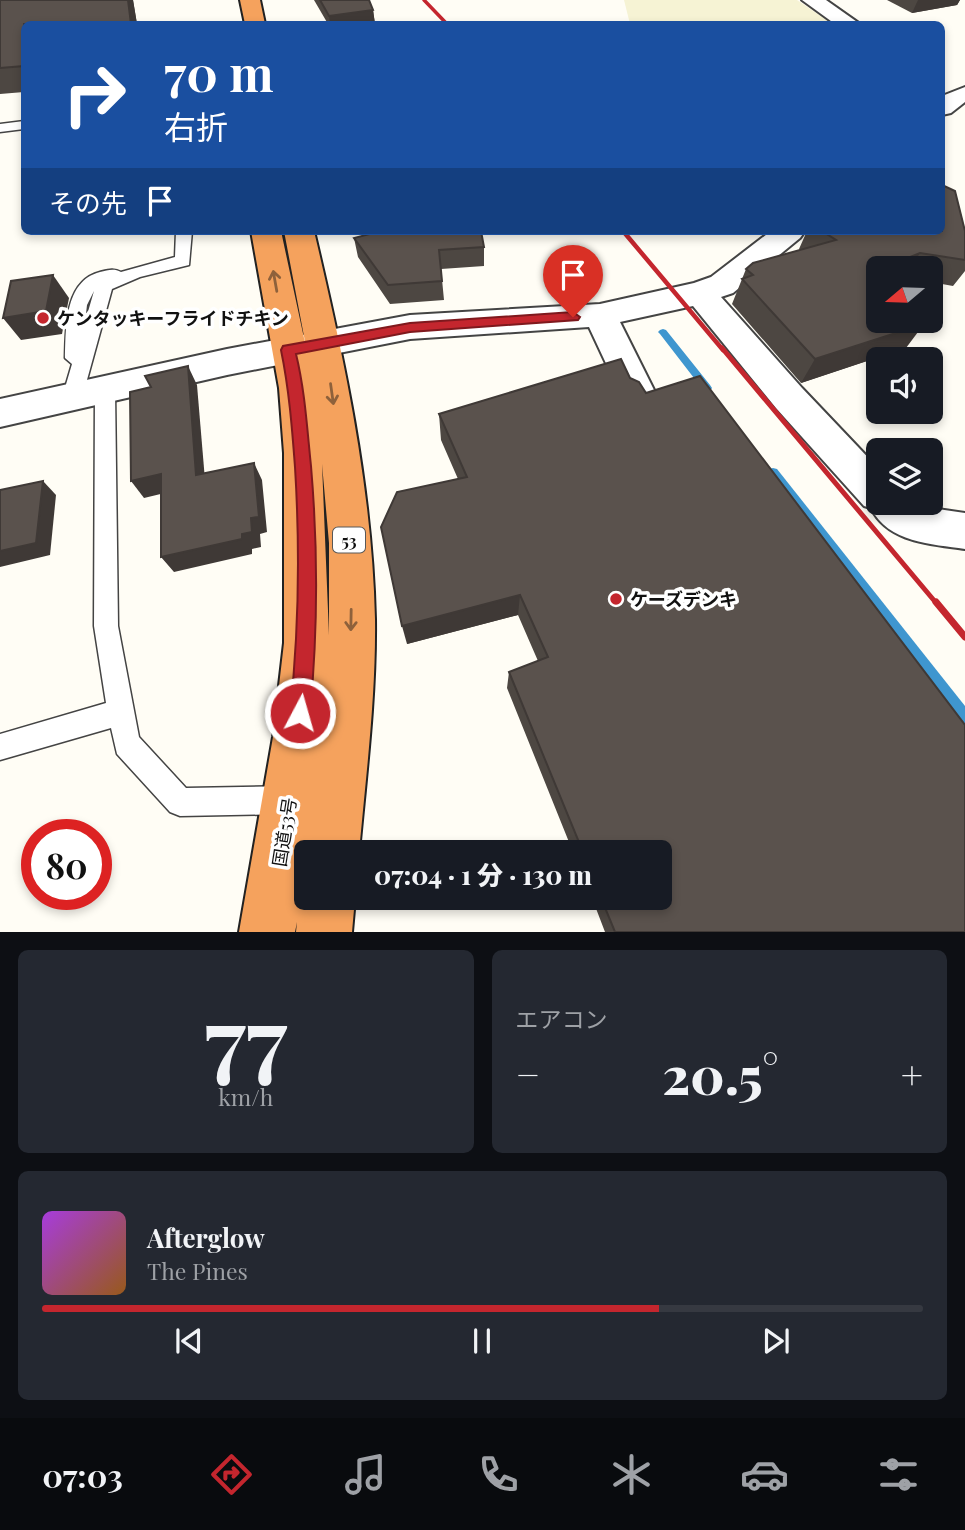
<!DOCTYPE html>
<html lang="ja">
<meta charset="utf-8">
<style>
:root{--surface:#171b24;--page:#242831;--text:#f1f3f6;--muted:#9ea1a6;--line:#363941;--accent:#c4262e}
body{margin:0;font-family:"Playfair Display","Noto Sans JP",serif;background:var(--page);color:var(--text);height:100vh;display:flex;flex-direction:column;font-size:26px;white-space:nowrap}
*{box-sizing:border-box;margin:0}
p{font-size:23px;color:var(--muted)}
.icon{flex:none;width:38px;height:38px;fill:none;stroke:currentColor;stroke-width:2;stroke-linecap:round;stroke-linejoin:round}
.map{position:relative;height:932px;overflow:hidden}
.details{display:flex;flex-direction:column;gap:18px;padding:18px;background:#0d0f14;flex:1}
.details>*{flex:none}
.banner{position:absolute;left:21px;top:21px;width:924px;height:214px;border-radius:10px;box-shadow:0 4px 10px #0003;background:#1a4fa0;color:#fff;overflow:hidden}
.needle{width:46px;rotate:251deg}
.controls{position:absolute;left:866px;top:256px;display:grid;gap:14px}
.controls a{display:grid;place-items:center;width:77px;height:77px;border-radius:10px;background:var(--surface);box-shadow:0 4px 10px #0003;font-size:35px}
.speed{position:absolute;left:21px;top:819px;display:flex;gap:14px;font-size:35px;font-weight:700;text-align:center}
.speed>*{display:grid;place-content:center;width:91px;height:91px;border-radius:50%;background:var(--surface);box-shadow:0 4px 10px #0003;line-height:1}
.speed .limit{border:10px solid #d22;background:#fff;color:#111}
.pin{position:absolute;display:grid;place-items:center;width:60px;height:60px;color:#fff;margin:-72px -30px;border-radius:50% 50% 50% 0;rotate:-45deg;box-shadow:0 0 7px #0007}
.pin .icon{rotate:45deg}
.me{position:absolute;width:77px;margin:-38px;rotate:6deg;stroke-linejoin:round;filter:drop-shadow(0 0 5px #0008)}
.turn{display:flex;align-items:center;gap:24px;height:147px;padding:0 28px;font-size:32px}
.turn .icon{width:91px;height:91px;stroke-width:2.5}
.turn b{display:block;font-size:49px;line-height:60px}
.then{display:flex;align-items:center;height:66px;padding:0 28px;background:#0003;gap:14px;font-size:26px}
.big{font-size:52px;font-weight:800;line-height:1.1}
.details .card{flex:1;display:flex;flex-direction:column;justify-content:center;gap:10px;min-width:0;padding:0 24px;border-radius:10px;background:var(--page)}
.details .dial{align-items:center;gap:0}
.dial b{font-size:91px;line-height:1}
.song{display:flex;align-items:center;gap:21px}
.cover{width:84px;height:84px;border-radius:10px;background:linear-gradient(135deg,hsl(280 70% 55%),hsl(30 70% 35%))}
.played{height:7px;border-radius:4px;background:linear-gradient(90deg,var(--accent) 70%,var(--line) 70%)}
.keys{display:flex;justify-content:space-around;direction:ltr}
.heat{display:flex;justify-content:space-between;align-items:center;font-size:38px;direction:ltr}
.details .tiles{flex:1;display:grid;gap:18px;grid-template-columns:1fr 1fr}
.card:last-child{grid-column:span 2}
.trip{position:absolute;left:294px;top:840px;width:378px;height:70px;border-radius:10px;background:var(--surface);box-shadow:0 4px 10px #0003;font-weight:800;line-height:70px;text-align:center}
.tabs{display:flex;height:112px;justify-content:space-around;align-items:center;background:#090b0e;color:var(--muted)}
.tabs .icon{width:49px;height:49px}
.tabs .current{color:var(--accent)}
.tabs b{font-size:32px;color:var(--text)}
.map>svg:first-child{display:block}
.farmland{fill:#f6f3d4}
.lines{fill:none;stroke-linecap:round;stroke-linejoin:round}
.stream{fill:#3f96cf;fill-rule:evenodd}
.lane-casing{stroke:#444;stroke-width:3}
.street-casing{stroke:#444;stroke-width:4}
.highway-casing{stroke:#222;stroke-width:4}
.lane{fill:#fff;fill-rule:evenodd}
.street{fill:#fff;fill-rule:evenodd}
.highway{fill:#f5a25d;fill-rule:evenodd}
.rail-far3{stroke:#c4262e;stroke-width:3.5}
.rail-far2{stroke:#c4262e;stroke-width:4.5}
.rail-far1{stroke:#c4262e;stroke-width:5}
.rail{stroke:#c4262e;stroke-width:7}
.wall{fill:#4d4742}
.shaded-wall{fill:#3f3936}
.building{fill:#5a524d;stroke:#3f3936;stroke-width:2}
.oneway{stroke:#8e613b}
.route{fill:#c4262e;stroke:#7f191e;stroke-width:2}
.poi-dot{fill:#c4262e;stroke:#fff;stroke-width:2.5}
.labels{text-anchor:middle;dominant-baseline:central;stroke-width:7;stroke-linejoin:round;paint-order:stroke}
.shield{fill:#fff;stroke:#585858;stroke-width:2}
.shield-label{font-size:16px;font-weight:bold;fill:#111}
.poi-label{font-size:18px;font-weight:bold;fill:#111;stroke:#fff;text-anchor:start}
.street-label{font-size:18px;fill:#111;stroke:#fff}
</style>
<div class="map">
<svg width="965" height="932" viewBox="0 0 965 932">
<rect width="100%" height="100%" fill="#fffdf5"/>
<polygon class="farmland" points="624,0 797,0 833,24 630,24"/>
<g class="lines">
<g class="stream">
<polygon points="663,329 666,330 710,385 712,388 710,391 704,391 660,334 658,332 660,330"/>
<polygon points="773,468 777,469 965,706 965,724 960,722 769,475 768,472 769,469"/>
</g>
<defs>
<g id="lane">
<polygon points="24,121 24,129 0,132 0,124"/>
<path d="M 176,231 L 192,231 L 189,265 L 140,277 L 112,289 L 82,398 L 79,403 L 72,406 L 65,403 L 62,398 L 72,364 L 65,358 C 66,329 64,281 100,272 C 108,270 114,268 121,272 L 175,257 ZM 94,291 L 85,322 L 87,305 Z"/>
<polygon points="105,383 112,385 115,390 118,626 139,737 186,788 290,786 300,790 304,800 300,810 290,814 180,816 170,812 117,754 111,728 0,760 0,734 106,703 94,626 95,390 98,385"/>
</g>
<g id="street">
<polygon points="802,0 826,0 860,24 835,24"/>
<polygon points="965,87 965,102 951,113 942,115 942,96"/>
<path d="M 771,231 L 805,231 L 800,238 L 733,293 L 721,297 L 802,388 L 878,468 L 878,502 L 918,502 L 924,507 L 965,513 L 965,549 C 932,544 888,543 871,508 L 864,506 L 776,408 L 693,306 L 620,322 L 656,394 L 651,404 L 638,408 L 625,404 L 589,327 L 410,339 L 227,375 L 0,427 L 0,399 L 227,349 L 410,315 L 600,304 L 694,283 L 711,277 Z"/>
</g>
<g id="highway">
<polygon points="240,0 260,0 265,24 245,24"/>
<path d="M 251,231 L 281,231 L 307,352 L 284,231 L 314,231 C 344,358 372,487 375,619 C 376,697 366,775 359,852 L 306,852 L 300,895 L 306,881 L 306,898 L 355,898 L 352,932 L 296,932 L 297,922 L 295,932 L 239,932 L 273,737 L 284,643 L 284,453 L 279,388 ZM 322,464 L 329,543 L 329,635 Z"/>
</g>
</defs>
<use href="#lane" class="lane-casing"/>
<use href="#street" class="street-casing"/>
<use href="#highway" class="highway-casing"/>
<use href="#lane" class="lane"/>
<use href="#street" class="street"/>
<use href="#highway" class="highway"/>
<polyline class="rail-far3" points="424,0 447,24"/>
<polyline class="rail-far2" points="623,231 723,350"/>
<polyline class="rail-far1" points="722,348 937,604"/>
<polyline class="rail" points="936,602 965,637"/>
</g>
<g class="wall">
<polygon points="0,0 133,0 137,24 24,24 24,92 0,94"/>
<polygon points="314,0 369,0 373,10 375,24 328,24"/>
<polygon points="887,0 960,0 957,5 912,13"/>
<polygon points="381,231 515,231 481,234 484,247 484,266 441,269 444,300 390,304 358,257 354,238"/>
<polygon points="807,231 965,231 965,271 953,286 931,282 931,268 878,268 906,348 801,383 732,304 746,269 800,250 799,249"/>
<polygon points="630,378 965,932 605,932 592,898 660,898 660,852 573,852 507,688 509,672 538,661 518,615 407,644 458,479 441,440 439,414"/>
</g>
<g class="shaded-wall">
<polygon points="128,0 133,0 137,24 131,24"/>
<polygon points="918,0 960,0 957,5 912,13"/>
<polygon points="373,10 375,24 330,24 329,16"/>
<polygon points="920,253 910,268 883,268"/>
<polygon points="878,270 878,288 873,272"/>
<polygon points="53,275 69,298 62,334 21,340 3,318"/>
<polygon points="924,324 906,348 801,383 815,359"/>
<polygon points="188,366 197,385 206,492 196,475"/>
<polygon points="254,463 262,480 267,532 260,534 261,547 252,549 252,554 174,572 161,557 242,534 251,518"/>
<polygon points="161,474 173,491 144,498 131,481"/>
<polygon points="43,481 56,495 50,555 0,567 0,551"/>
<polygon points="520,595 518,615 407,644 402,626"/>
</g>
<g class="building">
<polygon points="0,0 128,0 131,24 24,24 24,66 0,68"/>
<polygon points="320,0 369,0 373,10 329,16"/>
<polygon points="942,185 955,191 965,231 965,260 920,253 883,268 878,268 878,270 873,272 878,278 878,320 921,320 924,324 815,359 742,279 753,275 746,269 753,263 836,240 822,231 942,231"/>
<polygon points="381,231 481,231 484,247 439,250 442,281 388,285 354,238"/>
<polygon points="53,275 46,311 3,318 11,281"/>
<polygon points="621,359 630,378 639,382 646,393 700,376 965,725 965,932 615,932 601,898 660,898 660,852 583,852 509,672 548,657 520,595 402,626 381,527 397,492 467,477 439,414"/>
<polygon points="188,366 196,475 254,463 259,517 251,518 252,532 242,534 242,539 161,557 161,474 131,481 130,392 151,387 145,376"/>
<polygon points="43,481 36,543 0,551 0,490"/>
</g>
<defs><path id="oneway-shaft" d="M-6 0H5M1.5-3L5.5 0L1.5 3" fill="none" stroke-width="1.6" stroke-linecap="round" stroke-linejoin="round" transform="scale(1.75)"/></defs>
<g class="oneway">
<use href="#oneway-shaft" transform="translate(275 281) rotate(-100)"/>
<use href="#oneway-shaft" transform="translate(332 394) rotate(82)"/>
<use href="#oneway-shaft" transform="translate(351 620) rotate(91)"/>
</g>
<path class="route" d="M 573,312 L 580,317 L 578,320 L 410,332 L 296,354 C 305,391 307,428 311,466 C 318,548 318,630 310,713 L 307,720 L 300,723 L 293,720 L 290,713 C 299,631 300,549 295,467 C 292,427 289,389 281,350 L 283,346 L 410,323 Z"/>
<g class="poi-dot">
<circle cx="43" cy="318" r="7"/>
<circle cx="616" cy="599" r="7"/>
</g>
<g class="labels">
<rect class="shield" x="333" y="527.5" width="32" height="25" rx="5"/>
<g class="shield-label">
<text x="349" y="540">53</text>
</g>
<g class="poi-label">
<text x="57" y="318">ケンタッキーフライドチキン</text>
<text x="630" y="599">ケーズデンキ</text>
</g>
<g class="street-label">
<text transform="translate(284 832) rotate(-81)">国道53号</text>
</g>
</g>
</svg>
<div class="controls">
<a><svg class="needle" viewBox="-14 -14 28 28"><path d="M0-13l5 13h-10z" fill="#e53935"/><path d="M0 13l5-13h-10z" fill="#9ea1a6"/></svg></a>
<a><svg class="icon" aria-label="sound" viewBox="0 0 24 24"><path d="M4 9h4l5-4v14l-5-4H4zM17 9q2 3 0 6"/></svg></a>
<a><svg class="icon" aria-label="layers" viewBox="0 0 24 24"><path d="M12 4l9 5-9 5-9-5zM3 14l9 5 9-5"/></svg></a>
</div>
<div class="speed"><div class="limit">80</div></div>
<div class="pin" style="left:573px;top:317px;background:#d93025"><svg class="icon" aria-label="arrive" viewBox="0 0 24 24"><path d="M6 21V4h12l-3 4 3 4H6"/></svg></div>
<svg class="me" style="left:300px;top:713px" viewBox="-20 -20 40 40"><circle r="17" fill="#c4262e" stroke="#fff" stroke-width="3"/><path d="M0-11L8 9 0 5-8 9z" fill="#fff"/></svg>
<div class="trip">07:04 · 1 分 · 130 m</div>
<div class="banner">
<div class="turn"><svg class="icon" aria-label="right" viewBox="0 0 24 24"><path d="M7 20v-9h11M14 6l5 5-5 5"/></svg><div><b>70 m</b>右折</div></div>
<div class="then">その先<svg class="icon" aria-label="arrive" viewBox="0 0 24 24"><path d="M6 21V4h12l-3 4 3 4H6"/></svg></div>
</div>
</div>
<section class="details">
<div class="tiles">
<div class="card dial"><b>77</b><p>km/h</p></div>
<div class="card"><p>エアコン</p>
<div class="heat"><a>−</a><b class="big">20.5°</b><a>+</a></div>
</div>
<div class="card">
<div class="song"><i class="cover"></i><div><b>Afterglow</b><p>The Pines</p></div></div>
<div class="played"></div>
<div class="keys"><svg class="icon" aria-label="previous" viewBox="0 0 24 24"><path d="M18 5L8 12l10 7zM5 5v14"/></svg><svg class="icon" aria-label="pause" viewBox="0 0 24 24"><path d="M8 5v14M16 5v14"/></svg><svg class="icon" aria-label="next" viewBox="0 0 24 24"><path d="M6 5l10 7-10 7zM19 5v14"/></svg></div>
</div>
</div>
</section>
<nav class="tabs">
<b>07:03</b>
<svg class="icon current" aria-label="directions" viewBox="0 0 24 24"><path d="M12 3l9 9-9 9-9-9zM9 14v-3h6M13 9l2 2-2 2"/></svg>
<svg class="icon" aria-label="music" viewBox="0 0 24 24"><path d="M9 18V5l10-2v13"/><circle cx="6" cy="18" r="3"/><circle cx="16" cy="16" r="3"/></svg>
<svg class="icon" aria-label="phone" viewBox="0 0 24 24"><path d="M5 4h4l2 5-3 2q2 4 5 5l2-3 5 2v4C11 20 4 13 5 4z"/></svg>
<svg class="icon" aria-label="climate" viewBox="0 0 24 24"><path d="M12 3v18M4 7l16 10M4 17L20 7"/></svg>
<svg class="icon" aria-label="car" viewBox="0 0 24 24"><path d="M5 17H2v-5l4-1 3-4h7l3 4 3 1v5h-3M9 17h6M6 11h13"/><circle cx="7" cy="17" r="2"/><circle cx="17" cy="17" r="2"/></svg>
<svg class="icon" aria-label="filters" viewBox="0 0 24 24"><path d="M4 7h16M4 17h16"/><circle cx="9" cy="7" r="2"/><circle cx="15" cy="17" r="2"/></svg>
</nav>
